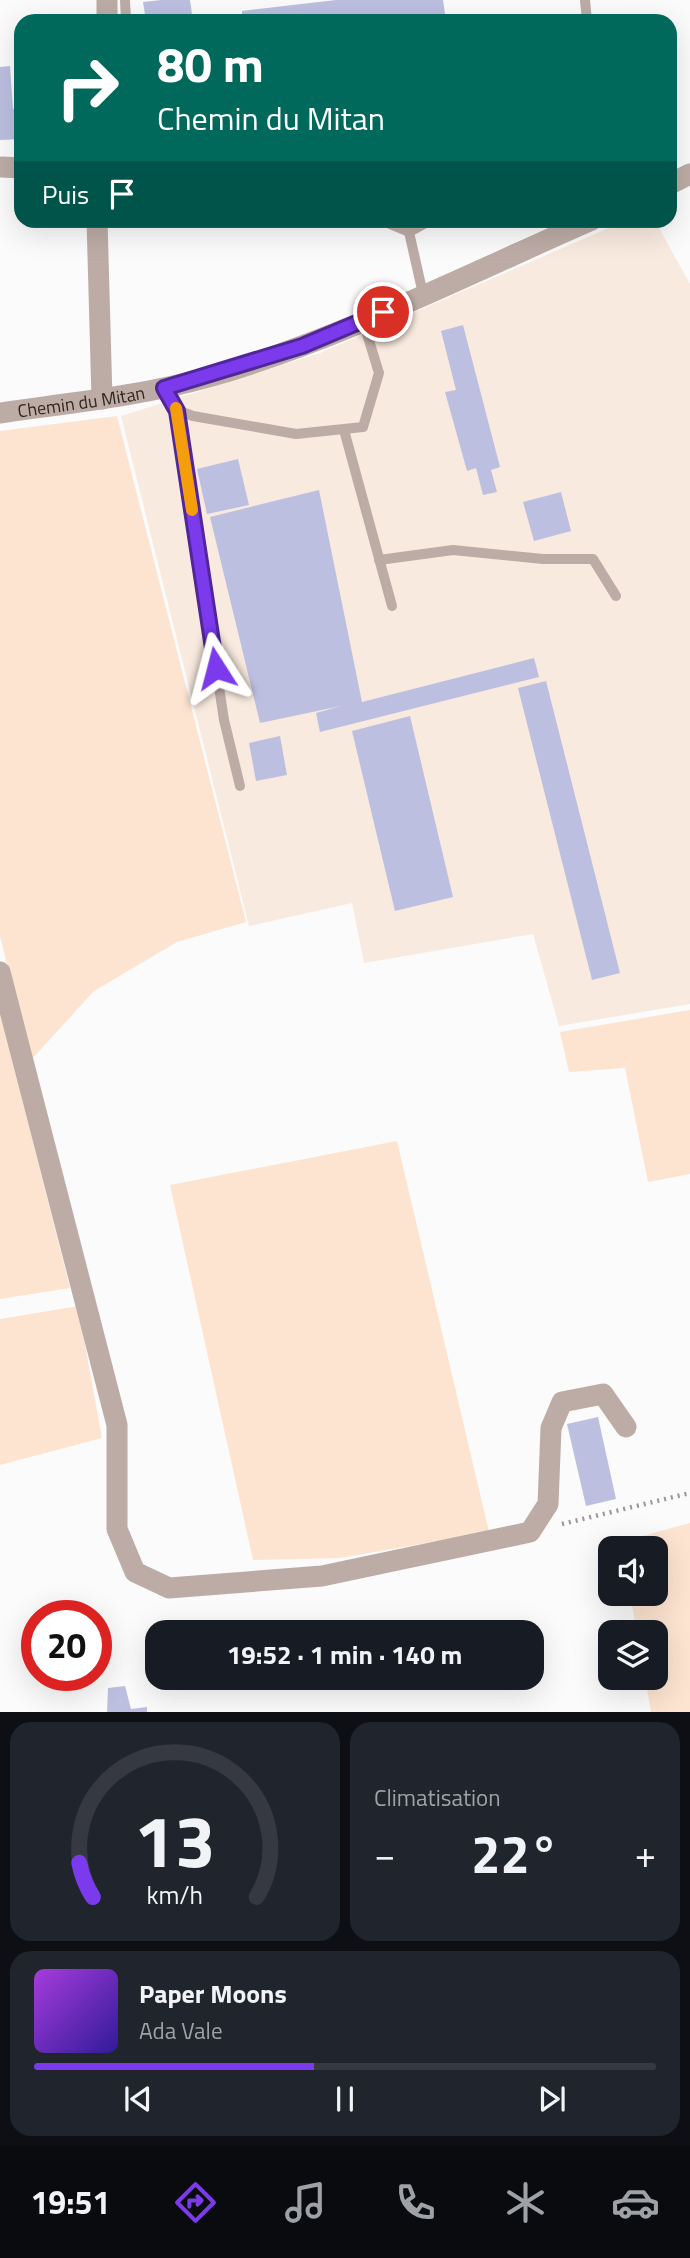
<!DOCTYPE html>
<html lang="fr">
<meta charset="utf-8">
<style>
:root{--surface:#171b24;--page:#20242c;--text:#f1f3f6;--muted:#9ea1a6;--line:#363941;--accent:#7c3aed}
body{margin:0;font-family:"Titillium Web",sans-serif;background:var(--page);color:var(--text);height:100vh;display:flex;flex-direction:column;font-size:26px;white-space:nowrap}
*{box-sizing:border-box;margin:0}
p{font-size:23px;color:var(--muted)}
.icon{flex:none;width:38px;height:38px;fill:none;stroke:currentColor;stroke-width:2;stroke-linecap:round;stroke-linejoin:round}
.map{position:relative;height:1712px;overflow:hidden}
.sheet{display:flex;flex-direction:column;gap:10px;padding:10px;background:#0d0f14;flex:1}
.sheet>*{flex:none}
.guide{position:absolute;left:14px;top:14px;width:663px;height:214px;border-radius:21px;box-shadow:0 7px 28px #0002;background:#00695c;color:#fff;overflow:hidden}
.buttons{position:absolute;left:598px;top:1536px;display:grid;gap:14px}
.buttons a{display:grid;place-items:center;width:70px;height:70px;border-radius:14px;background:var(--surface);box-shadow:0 7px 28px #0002;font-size:35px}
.speed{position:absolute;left:21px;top:1600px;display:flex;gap:14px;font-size:35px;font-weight:700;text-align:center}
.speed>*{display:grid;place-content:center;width:91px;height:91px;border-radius:50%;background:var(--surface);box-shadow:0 7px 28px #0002;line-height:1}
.speed .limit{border:10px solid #d22;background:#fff;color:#111}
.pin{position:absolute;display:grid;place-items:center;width:60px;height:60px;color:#fff;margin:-30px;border:4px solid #fff;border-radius:50%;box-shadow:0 2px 7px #0007}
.me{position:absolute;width:77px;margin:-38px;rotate:351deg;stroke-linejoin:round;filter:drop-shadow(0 0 5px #0008)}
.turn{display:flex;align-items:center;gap:24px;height:147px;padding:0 28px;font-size:32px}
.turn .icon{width:91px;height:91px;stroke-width:2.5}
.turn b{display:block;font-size:49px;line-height:60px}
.then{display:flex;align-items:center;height:66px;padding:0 28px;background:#0003;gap:14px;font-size:26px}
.big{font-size:52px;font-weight:700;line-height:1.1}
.sheet .widget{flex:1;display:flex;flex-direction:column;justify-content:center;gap:10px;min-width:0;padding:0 24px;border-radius:21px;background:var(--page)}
.sheet .dial{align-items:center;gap:0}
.dial svg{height:182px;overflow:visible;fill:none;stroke:var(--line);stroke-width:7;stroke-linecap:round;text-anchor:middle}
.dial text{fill:var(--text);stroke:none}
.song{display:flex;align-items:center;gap:21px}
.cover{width:84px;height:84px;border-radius:10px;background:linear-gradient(135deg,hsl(280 70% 55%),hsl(250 70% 35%))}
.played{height:7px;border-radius:4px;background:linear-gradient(90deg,var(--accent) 45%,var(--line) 45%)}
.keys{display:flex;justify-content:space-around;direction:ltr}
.heat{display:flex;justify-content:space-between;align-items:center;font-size:38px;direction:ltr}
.sheet .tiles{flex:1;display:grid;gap:10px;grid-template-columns:1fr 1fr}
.widget:last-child{grid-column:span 2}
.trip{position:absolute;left:145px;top:1620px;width:399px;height:70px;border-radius:21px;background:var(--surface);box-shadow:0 7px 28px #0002;font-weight:700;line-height:70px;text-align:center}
.tabs{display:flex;height:112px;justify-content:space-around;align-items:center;background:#090b0e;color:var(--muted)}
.tabs .icon{width:49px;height:49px}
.tabs .active{color:var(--accent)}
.tabs b{font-size:32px;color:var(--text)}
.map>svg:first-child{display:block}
.built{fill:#f9eadf}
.green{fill:#fde4d0}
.building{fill:#bcbfe0}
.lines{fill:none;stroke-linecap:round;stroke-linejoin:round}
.path{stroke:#9b9692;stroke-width:4.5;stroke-dasharray:2 5;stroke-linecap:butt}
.service{stroke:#bdaca6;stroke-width:10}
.minor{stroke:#bdaca6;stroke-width:21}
.tertiary{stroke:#bdaca6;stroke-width:21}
.route-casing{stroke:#51269a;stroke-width:18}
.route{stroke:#7c3aed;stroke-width:12}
.slow{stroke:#f59e0b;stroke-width:12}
.labels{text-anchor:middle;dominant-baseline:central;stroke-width:5;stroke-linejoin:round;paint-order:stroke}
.street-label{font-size:18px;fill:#30251c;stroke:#fff}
</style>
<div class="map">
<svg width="690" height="1712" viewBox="0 0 690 1712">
<rect width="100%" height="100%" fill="#fbfbfb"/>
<polygon class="built" points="625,221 655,221 690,284 690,1004 559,1026 533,934 364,963 352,903 249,926 121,416 320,353"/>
<g class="green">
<polygon points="117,416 246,922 177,942 94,991 31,1060 0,936 0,431"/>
<polygon points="690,1010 690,1174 648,1182 625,1068 569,1072 560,1032"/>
<polygon points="0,1012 70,1288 0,1299"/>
<polygon points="397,1141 489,1532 340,1558 253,1560 170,1185"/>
<polygon points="78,1306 102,1438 0,1465 0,1319"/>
<polygon points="690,1523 690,1712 651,1712 645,1678 656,1678 656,1633 637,1633 630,1594 656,1594 656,1549 622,1549 620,1542"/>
</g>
<g class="building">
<polygon points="161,0 190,0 193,21 146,21 143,2"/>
<polygon points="336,0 443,0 446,21 242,21 242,11"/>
<polygon points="10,66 13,109 21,108 21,139 0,140 0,67"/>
<polygon points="463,325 500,467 491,470 497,492 483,495 476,468 467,471 445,392 456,390 441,331"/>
<polygon points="238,459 249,505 207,514 197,469"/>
<polygon points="319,490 362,702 534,658 539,677 320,732 316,713 341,706 260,723 210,517"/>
<polygon points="561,492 571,531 534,541 523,502"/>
<polygon points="546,681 620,973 592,980 518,688"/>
<polygon points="410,716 453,897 395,911 352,731"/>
<polygon points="280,736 287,775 256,781 249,743"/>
<polygon points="598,1417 616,1499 586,1506 567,1424"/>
<polygon points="125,1686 131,1709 147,1707 147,1712 107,1712 108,1688"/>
</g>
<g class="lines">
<polyline class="path" points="562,1524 690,1493"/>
<g class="service">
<polyline points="125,0 126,21"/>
<polyline points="585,0 587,21"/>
<polyline points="380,220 409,232 423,294"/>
<polyline points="409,232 431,220"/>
<polyline points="164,388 177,410 193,416 296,434 363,427 379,373 363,321"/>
<polyline points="177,410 224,720 240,786"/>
<polyline points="344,430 392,606"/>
<polyline points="379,560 453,550 543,559 593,559 616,596"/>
</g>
<g class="minor">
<polyline points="107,0 107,21"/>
<polyline points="2,167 21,168"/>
<polyline points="97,220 102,399"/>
<polyline points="0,972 117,1425 117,1529 135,1572 169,1588 322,1576 530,1532 548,1504 551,1428 562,1402 603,1394 626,1427"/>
</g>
<g class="tertiary">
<polyline points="670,184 690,174"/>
<path id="s1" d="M 0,413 C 70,403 141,396 209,377 C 341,339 466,275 592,220"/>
</g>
</g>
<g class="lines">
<defs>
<polyline id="route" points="216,668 177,411 164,388 302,346 383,312"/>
</defs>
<use href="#route" class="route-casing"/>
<use href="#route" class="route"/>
<polyline class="slow" points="176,408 192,510"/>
</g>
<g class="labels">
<g class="street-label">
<text stroke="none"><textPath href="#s1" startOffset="82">Chemin du Mitan</textPath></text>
</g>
</g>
</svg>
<div class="buttons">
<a><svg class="icon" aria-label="sound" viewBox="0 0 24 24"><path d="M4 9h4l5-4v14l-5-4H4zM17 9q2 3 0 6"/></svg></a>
<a><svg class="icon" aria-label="layers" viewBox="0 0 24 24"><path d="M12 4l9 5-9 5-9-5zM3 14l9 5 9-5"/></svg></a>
</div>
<div class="speed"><div class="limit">20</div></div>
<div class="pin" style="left:383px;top:312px;background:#d93025"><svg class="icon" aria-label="arrive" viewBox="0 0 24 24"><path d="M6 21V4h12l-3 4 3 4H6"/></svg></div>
<svg class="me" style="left:216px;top:668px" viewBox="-20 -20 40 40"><path d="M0-17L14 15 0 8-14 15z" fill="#7c3aed" stroke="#fff" stroke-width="4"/></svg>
<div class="trip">19:52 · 1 min · 140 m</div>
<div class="guide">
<div class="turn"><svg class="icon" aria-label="right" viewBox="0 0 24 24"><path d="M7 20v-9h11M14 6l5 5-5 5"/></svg><div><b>80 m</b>Chemin du Mitan</div></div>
<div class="then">Puis<svg class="icon" aria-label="arrive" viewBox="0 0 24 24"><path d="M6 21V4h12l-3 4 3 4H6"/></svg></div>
</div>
</div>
<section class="sheet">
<div class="tiles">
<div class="widget dial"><svg viewBox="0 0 100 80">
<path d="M14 69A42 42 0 1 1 86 69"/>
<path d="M14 69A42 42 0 0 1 8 54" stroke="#7c3aed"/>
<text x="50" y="56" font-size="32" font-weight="700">13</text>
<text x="50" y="72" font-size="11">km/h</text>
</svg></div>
<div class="widget"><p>Climatisation</p>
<div class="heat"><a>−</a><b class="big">22°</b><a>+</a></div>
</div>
<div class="widget">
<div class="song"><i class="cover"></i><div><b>Paper Moons</b><p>Ada Vale</p></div></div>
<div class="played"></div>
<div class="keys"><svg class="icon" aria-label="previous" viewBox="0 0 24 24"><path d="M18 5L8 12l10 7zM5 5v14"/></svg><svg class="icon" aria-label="pause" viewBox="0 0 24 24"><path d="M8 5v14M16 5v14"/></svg><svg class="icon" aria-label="next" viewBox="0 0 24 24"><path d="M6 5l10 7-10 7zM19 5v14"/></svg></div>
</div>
</div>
</section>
<nav class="tabs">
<b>19:51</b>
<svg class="icon active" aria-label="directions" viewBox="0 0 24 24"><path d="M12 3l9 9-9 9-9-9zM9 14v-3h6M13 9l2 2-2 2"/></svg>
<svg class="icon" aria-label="music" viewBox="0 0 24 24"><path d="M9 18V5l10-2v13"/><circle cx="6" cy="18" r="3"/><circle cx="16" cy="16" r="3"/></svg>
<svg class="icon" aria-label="phone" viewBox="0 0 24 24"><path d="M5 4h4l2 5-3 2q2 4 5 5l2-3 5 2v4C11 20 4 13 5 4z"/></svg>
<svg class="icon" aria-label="climate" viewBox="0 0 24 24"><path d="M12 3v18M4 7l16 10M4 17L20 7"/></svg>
<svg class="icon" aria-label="car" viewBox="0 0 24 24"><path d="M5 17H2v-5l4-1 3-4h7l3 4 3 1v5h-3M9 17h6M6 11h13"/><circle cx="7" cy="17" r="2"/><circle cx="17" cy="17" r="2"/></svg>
</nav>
